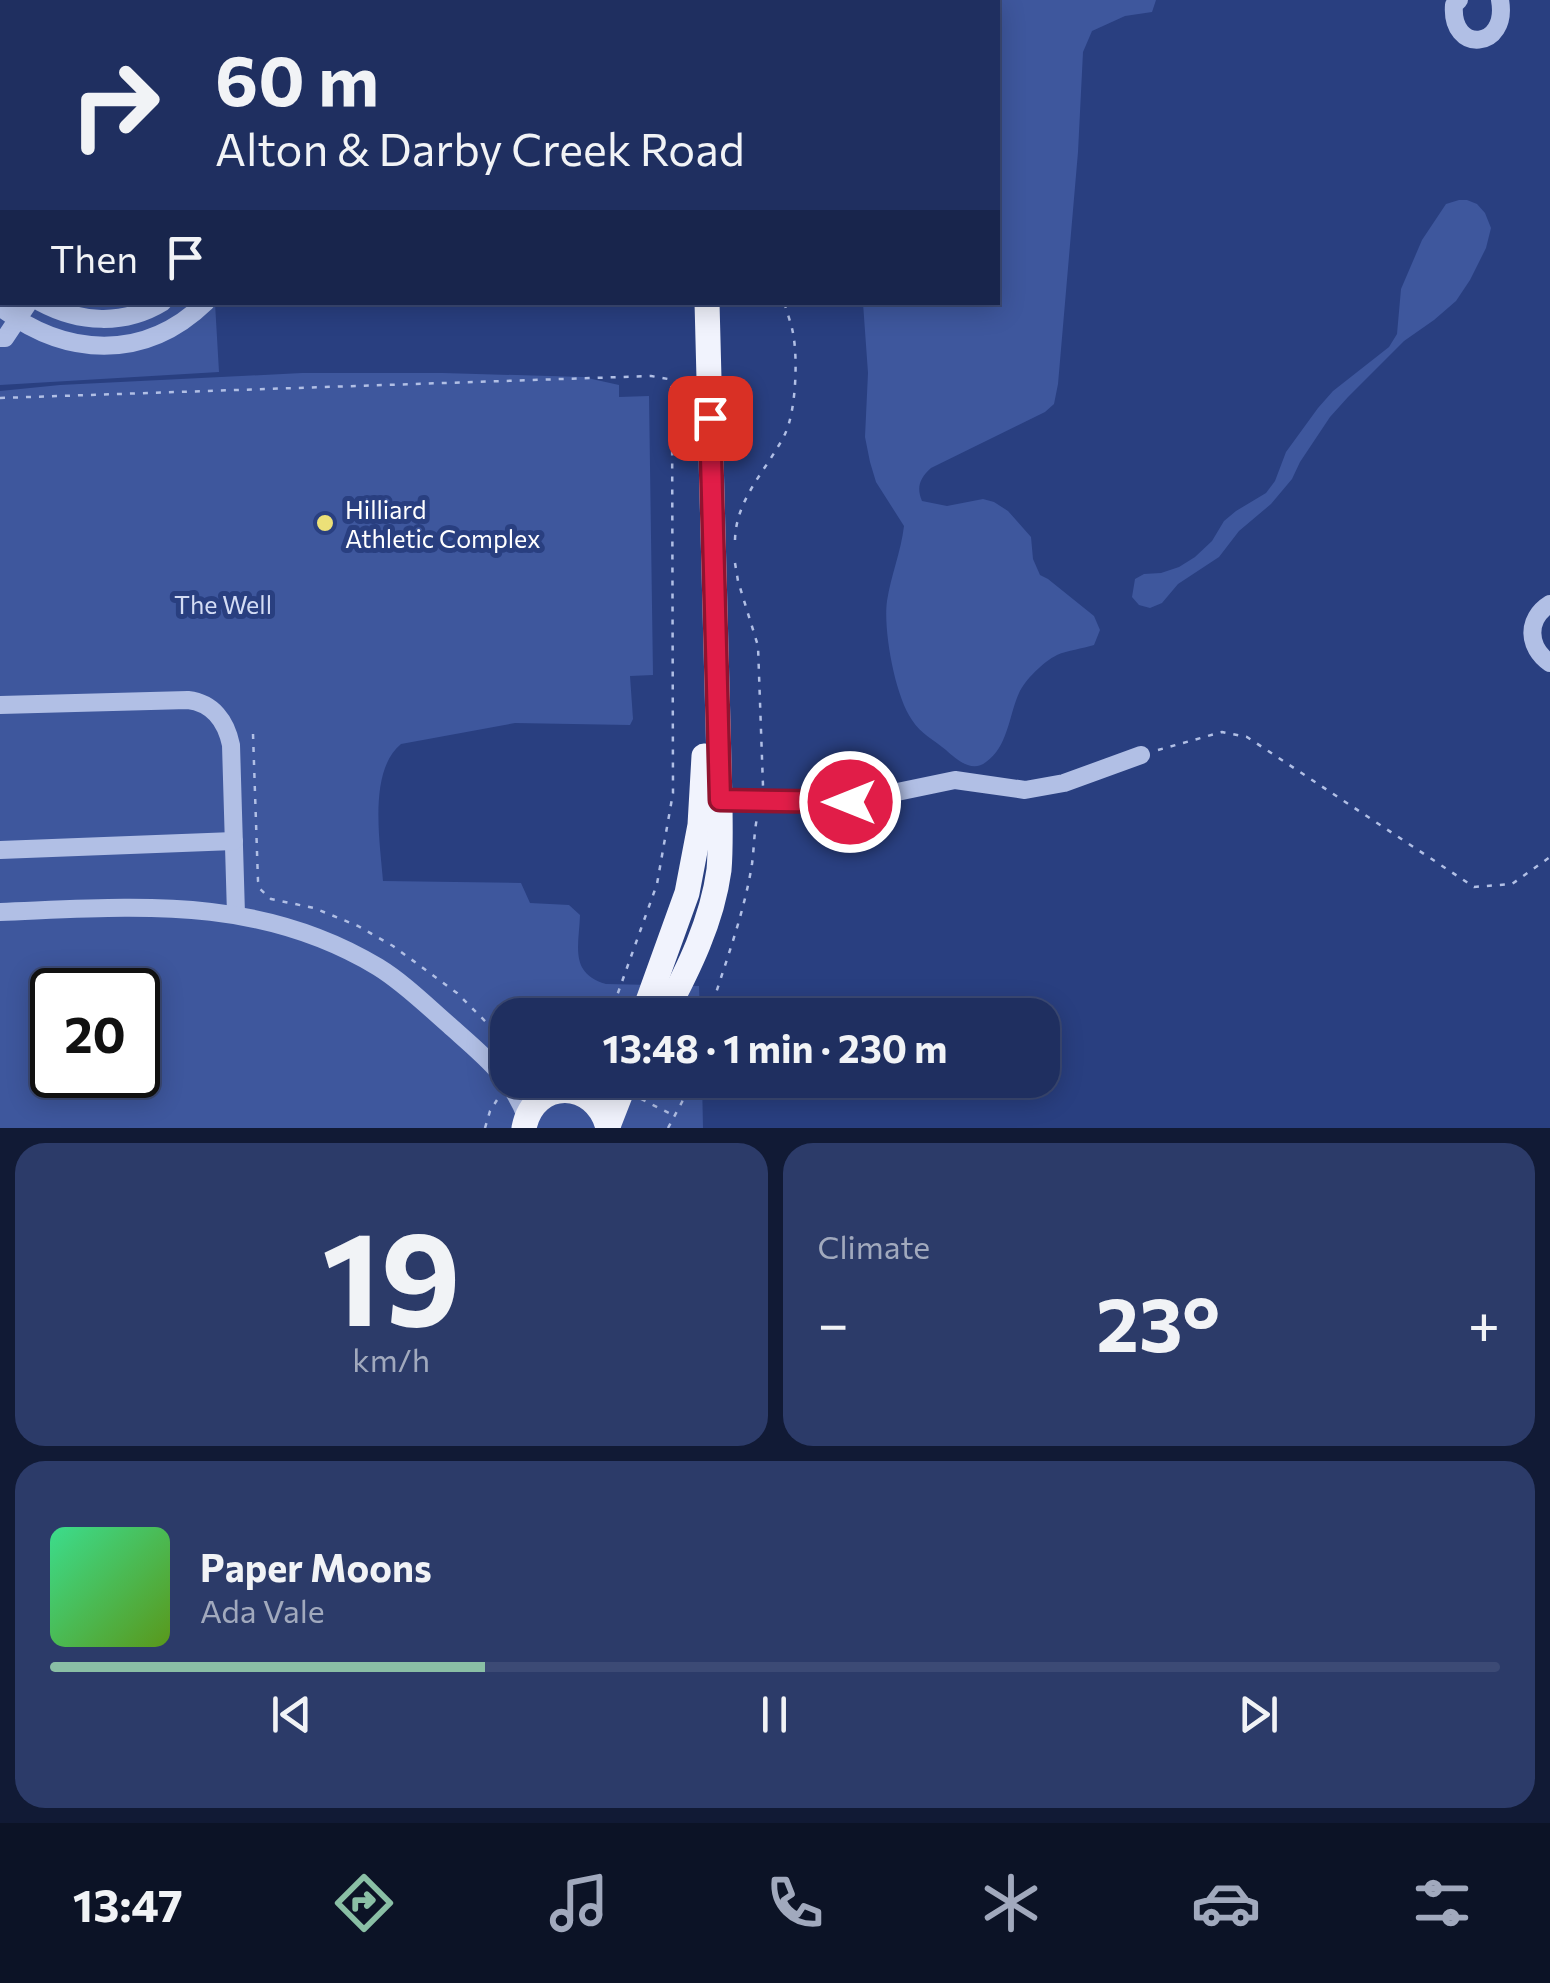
<!DOCTYPE html>
<meta charset="utf-8">
<style>
:root{--surface:#1f2f60;--page:#2c3b69;--text:#f1f3f6;--muted:#a1a9bd;--line:#3c4a75;--accent:#8abfa5}
body{margin:0;font-family:Commissioner,sans-serif;background:var(--page);color:var(--text);height:100vh;display:flex;flex-direction:column;font-size:38px;white-space:nowrap}
*{box-sizing:border-box;margin:0}
p{font-size:32px;color:var(--muted)}
.icon{flex:none;width:55px;height:55px;fill:none;stroke:currentColor;stroke-width:2;stroke-linecap:round;stroke-linejoin:round}
.map{position:relative;height:1128px;overflow:hidden}
.sheet{display:flex;flex-direction:column;gap:15px;padding:15px;background:#111a35;flex:1}
.sheet>*{flex:none}
.banner{position:absolute;left:0px;top:0px;width:1000px;height:305px;box-shadow:0 5px 25px #0003,0 0 0 2px var(--line);background:#1f2f60;color:var(--text);overflow:hidden}
.speed{position:absolute;left:30px;top:968px;display:flex;gap:20px;font-size:50px;font-weight:700;text-align:center}
.speed>*{display:grid;place-content:center;width:130px;height:130px;border-radius:50%;background:var(--surface);box-shadow:0 5px 25px #0003,0 0 0 2px var(--line);line-height:1}
.speed .limit{border:5px solid #111;border-radius:15px;background:#fff;color:#111}
.pin{position:absolute;display:grid;place-items:center;width:85px;height:85px;color:#fff;margin:-42px;border-radius:20px;box-shadow:0 5px 15px #0006}
.me{position:absolute;width:110px;margin:-55px;rotate:270deg;stroke-linejoin:round;filter:drop-shadow(0 0 8px #0008)}
.turn{display:flex;align-items:center;gap:35px;height:210px;padding:0 50px;font-size:45px}
.turn .icon{width:130px;height:130px;stroke-width:2.5}
.turn b{display:block;font-size:70px;line-height:85px}
.then{display:flex;align-items:center;height:95px;padding:0 50px;background:#0003;gap:20px;font-size:38px}
.big{font-size:75px;font-weight:700;line-height:1.1}
.sheet .card{flex:1;display:flex;flex-direction:column;justify-content:center;gap:15px;min-width:0;padding:0 35px;border-radius:30px;background:var(--page)}
.sheet .dial{align-items:center;gap:0}
.dial b{font-size:130px;line-height:1}
.song{display:flex;align-items:center;gap:30px}
.cover{width:120px;height:120px;border-radius:15px;background:linear-gradient(135deg,hsl(150 70% 55%),hsl(90 70% 35%))}
.played{height:10px;border-radius:5px;background:linear-gradient(90deg,var(--accent) 30%,var(--line) 30%)}
.keys{display:flex;justify-content:space-around;direction:ltr}
.heat{display:flex;justify-content:space-between;align-items:center;font-size:55px;direction:ltr}
.sheet .tiles{flex:1;display:grid;gap:15px;grid-template-columns:1fr 1fr}
.card:last-child{grid-column:span 2}
.trip{position:absolute;left:490px;top:998px;width:570px;height:100px;border-radius:30px;background:var(--surface);box-shadow:0 5px 25px #0003,0 0 0 2px var(--line);font-weight:700;line-height:100px;text-align:center}
.tab-bar{display:flex;height:160px;justify-content:space-around;align-items:center;background:#0c1326;color:var(--muted)}
.tab-bar .icon{width:70px;height:70px}
.tab-bar .selected{color:var(--accent)}
.tab-bar b{font-size:45px;color:var(--text)}
.map>svg:first-child{display:block}
.green{fill:#3e579d;fill-rule:evenodd}
.water{fill:#465685;stroke:#a5b7e5;stroke-width:2.5}
.lines{fill:none;stroke-linecap:round;stroke-linejoin:round}
.path{stroke:#b1bfe5;stroke-width:2.5;stroke-dasharray:5 8;stroke-linecap:butt}
.minor{stroke:#b1bfe5;stroke-width:18}
.major{stroke:#f1f3fd;stroke-width:25}
.route-casing{stroke:#92132f;stroke-width:25}
.route{stroke:#e11d48;stroke-width:18}
.poi-dot{fill:#ece078;stroke:#293f80;stroke-width:4}
.labels{text-anchor:middle;dominant-baseline:central;stroke-width:10;stroke-linejoin:round;paint-order:stroke}
.poi-label{font-size:25px;fill:#fff;stroke:#293f80;text-anchor:start}
.park-label{font-size:25px;fill:#d3dcf4;stroke:#293f80}
</style>
<div class="map">
<svg width="1550" height="1128" viewBox="0 0 1550 1128">
<rect width="100%" height="100%" fill="#293f80"/>
<g class="green">
<path d="M 870,0 L 1156,0 L 1152,12 L 1125,16 L 1092,31 L 1083,52 L 1078,152 L 1058,384 L 1054,404 L 1045,412 L 931,468 C 920,478 916,487 922,501 L 947,506 L 983,499 L 994,502 L 1008,511 L 1031,537 L 1033,559 L 1040,575 L 1048,579 L 1094,616 L 1100,630 L 1094,645 C 1082,649 1068,650 1057,655 C 1043,662 1025,680 1019,693 C 1009,715 1008,747 986,762 C 972,773 957,760 946,750 C 934,740 921,734 912,720 C 895,696 883,630 887,601 C 891,575 901,552 904,526 L 876,482 L 870,462 L 865,437 L 868,373 L 863,303 L 998,302 L 998,2 L 870,2 Z"/>
<polygon points="1459,200 1467,200 1477,204 1485,213 1491,228 1486,248 1470,280 1456,301 1434,320 1404,341 1348,397 1330,417 1300,462 1292,479 1271,504 1239,531 1219,557 1178,584 1162,603 1150,608 1139,605 1132,597 1135,579 1144,574 1161,573 1179,567 1195,557 1212,541 1224,521 1236,511 1266,493 1275,481 1286,452 1318,408 1333,391 1389,347 1397,334 1401,289 1422,240 1446,204"/>
<polygon points="2,279 2,302 215,303 219,372 0,385 0,280"/>
<path d="M 302,373 L 443,373 L 583,377 L 619,385 L 619,397 L 649,396 L 653,675 L 630,676 L 633,719 L 630,725 L 515,723 L 401,744 C 368,771 380,842 383,881 L 521,883 L 530,903 L 569,905 L 580,915 C 579,946 569,973 606,984 L 699,986 L 700,1015 L 508,1015 L 508,1080 L 702,1080 L 703,1128 L 0,1128 L 0,391 L 60,385 ZM 52,990 L 138,990 L 138,1075 L 52,1075 Z"/>
</g>
<polygon class="water" points="17,0 279,0 278,2 18,2"/>
<g class="lines">
<g class="path">
<polyline points="784,0 784,2"/>
<polyline points="0,398 651,376 668,379 672,387 673,793 657,884 614,1004 607,1015"/>
<path d="M 735,540 C 736,498 767,470 785,434 C 796,411 798,359 793,333 C 791,323 787,312 784,302"/>
<polyline points="735,563 738,581 758,646 763,786"/>
<polyline points="253,734 258,881 260,889 271,899 314,908 358,926 393,946 457,993 508,1044"/>
<polyline points="1158,750 1222,732 1247,737 1474,887 1512,884 1550,857"/>
<path d="M 709,1015 C 724,966 744,915 752,864 C 754,849 754,833 757,818"/>
<polyline points="641,1099 675,1116"/>
<polyline points="485,1128 490,1111 497,1100"/>
<polyline points="668,1128 682,1102 689,1080"/>
</g>
<g class="minor">
<path d="M 1459,0 L 1454,5 C 1450,54 1509,50 1500,0"/>
<polyline points="340,2 341,0"/>
<polyline points="0,265 2,268"/>
<path d="M 40,302 C 79,323 124,326 163,302"/>
<path d="M 0,307 C 65,357 144,362 206,302"/>
<polyline points="0,338 5,338 29,302"/>
<path d="M 1550,604 C 1526,619 1527,647 1550,663"/>
<path d="M 0,705 L 188,700 C 213,703 226,721 231,745 L 236,914"/>
<polyline points="720,801 849,802 955,780 1025,790 1064,783 1141,755"/>
<polyline points="0,850 234,841"/>
<path d="M 0,912 C 134,907 257,894 378,967 C 404,983 426,1005 449,1025 C 479,1052 513,1078 526,1117"/>
<polyline points="526,1080 556,1091"/>
</g>
<g class="major">
<polyline points="697,0 697,2"/>
<polyline points="643,1015 687,893 700,825 704,756"/>
<path d="M 664,1015 C 688,970 712,922 719,870 C 721,848 720,823 720,801 L 707,302"/>
<polyline points="608,1126 626,1080"/>
<path d="M 524,1128 C 534,1077 596,1079 608,1128"/>
</g>
</g>
<g class="lines">
<defs>
<polyline id="route" points="710,418 720,800 850,802"/>
</defs>
<use href="#route" class="route-casing"/>
<use href="#route" class="route"/>
</g>
<circle class="poi-dot" cx="325" cy="523" r="10"/>
<g class="labels">
<g class="poi-label">
<text x="345" y="509">Hilliard<tspan x="345" dy="29">Athletic Complex</tspan></text>
</g>
<g class="park-label">
<text x="223" y="604">The Well</text>
</g>
</g>
</svg>
<div class="speed"><div class="limit">20</div></div>
<div class="pin" style="left:710px;top:418px;background:#d93025"><svg class="icon" aria-label="arrive" viewBox="0 0 24 24"><path d="M6 21V4h12l-3 4 3 4H6"/></svg></div>
<svg class="me" style="left:850px;top:802px" viewBox="-20 -20 40 40"><circle r="17" fill="#e11d48" stroke="#fff" stroke-width="3"/><path d="M0-11L8 9 0 5-8 9z" fill="#fff"/></svg>
<div class="trip">13:48 · 1 min · 230 m</div>
<div class="banner">
<div class="turn"><svg class="icon" aria-label="right" viewBox="0 0 24 24"><path d="M7 20v-9h11M14 6l5 5-5 5"/></svg><div><b>60 m</b>Alton &amp; Darby Creek Road</div></div>
<div class="then">Then<svg class="icon" aria-label="arrive" viewBox="0 0 24 24"><path d="M6 21V4h12l-3 4 3 4H6"/></svg></div>
</div>
</div>
<section class="sheet">
<div class="tiles">
<div class="card dial"><b>19</b><p>km/h</p></div>
<div class="card"><p>Climate</p>
<div class="heat"><a>−</a><b class="big">23°</b><a>+</a></div>
</div>
<div class="card">
<div class="song"><i class="cover"></i><div><b>Paper Moons</b><p>Ada Vale</p></div></div>
<div class="played"></div>
<div class="keys"><svg class="icon" aria-label="previous" viewBox="0 0 24 24"><path d="M18 5L8 12l10 7zM5 5v14"/></svg><svg class="icon" aria-label="pause" viewBox="0 0 24 24"><path d="M8 5v14M16 5v14"/></svg><svg class="icon" aria-label="next" viewBox="0 0 24 24"><path d="M6 5l10 7-10 7zM19 5v14"/></svg></div>
</div>
</div>
</section>
<nav class="tab-bar">
<b>13:47</b>
<svg class="icon selected" aria-label="directions" viewBox="0 0 24 24"><path d="M12 3l9 9-9 9-9-9zM9 14v-3h6M13 9l2 2-2 2"/></svg>
<svg class="icon" aria-label="music" viewBox="0 0 24 24"><path d="M9 18V5l10-2v13"/><circle cx="6" cy="18" r="3"/><circle cx="16" cy="16" r="3"/></svg>
<svg class="icon" aria-label="phone" viewBox="0 0 24 24"><path d="M5 4h4l2 5-3 2q2 4 5 5l2-3 5 2v4C11 20 4 13 5 4z"/></svg>
<svg class="icon" aria-label="climate" viewBox="0 0 24 24"><path d="M12 3v18M4 7l16 10M4 17L20 7"/></svg>
<svg class="icon" aria-label="car" viewBox="0 0 24 24"><path d="M5 17H2v-5l4-1 3-4h7l3 4 3 1v5h-3M9 17h6M6 11h13"/><circle cx="7" cy="17" r="2"/><circle cx="17" cy="17" r="2"/></svg>
<svg class="icon" aria-label="filters" viewBox="0 0 24 24"><path d="M4 7h16M4 17h16"/><circle cx="9" cy="7" r="2"/><circle cx="15" cy="17" r="2"/></svg>
</nav>
